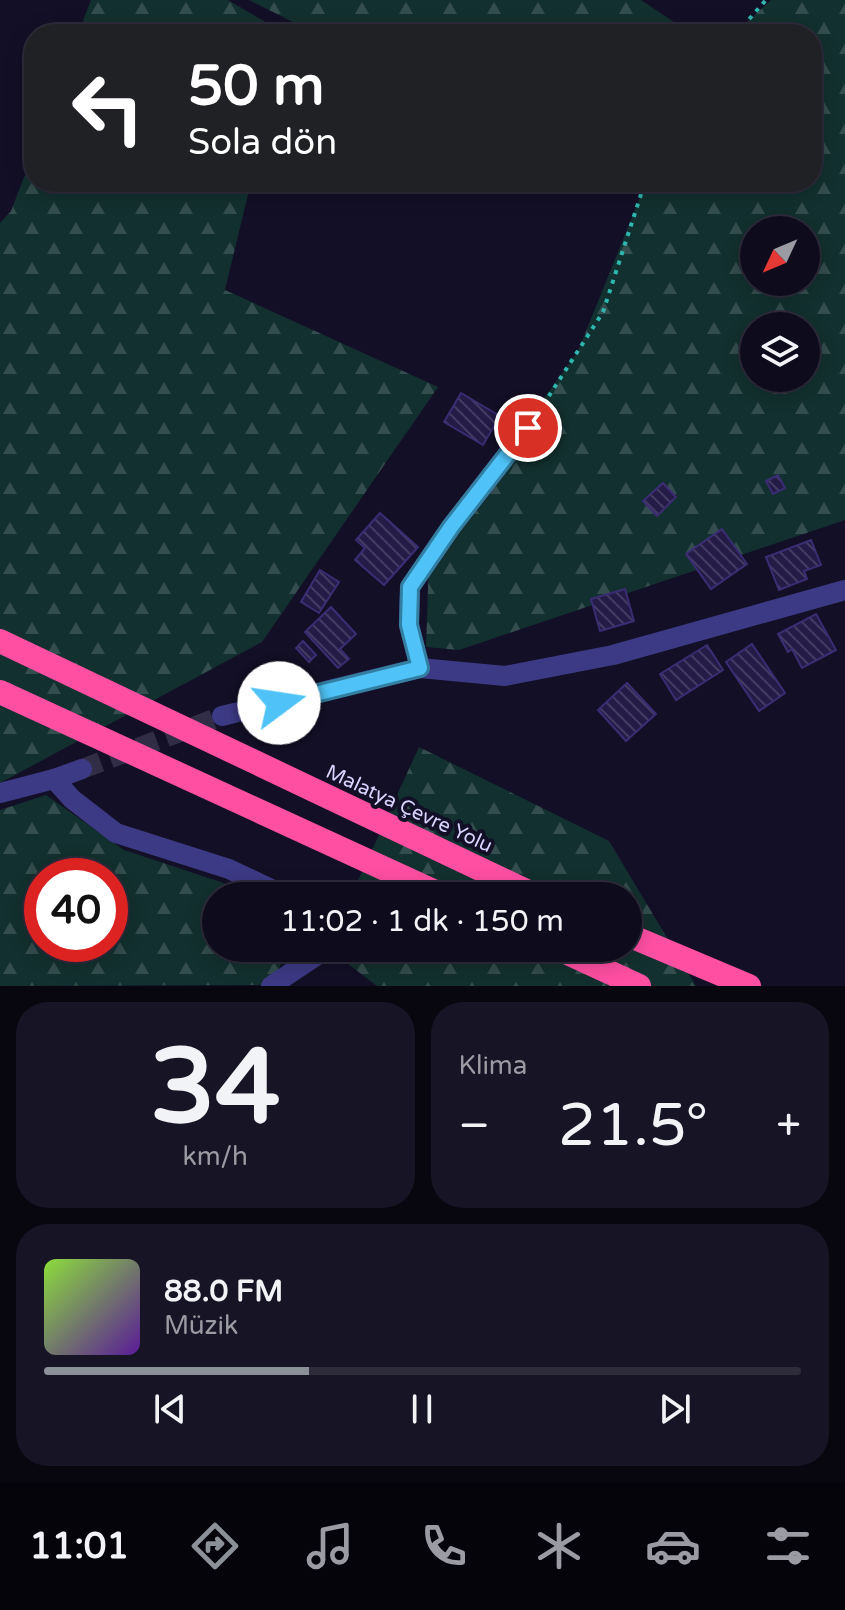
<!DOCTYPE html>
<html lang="tr">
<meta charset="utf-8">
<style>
:root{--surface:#0e0b1c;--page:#171425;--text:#f1f3f6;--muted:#9b9ba3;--line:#2e2b3b;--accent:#8c9099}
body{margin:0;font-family:"Varela Round",sans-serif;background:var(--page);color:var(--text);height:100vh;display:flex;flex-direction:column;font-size:30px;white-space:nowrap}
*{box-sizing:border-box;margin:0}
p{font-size:26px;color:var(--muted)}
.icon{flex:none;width:44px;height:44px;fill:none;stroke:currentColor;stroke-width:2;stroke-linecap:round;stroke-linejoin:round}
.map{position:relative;height:986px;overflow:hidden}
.drawer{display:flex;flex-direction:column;gap:16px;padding:16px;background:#08060f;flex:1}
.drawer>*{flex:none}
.banner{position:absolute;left:24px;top:24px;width:798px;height:168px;border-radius:32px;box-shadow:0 4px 20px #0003,0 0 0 2px var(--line);background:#202124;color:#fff;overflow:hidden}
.needle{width:52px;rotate:226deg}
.buttons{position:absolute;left:740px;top:216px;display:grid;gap:16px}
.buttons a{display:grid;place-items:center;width:80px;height:80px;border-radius:50%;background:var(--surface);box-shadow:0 4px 20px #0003,0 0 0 2px var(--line);font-size:40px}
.speed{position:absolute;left:24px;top:858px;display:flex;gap:16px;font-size:40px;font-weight:700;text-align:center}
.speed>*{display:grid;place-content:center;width:104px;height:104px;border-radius:50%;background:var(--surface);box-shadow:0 4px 20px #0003,0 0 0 2px var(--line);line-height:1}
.speed .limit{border:12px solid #d22;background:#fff;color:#111}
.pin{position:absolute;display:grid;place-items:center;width:68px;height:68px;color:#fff;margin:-34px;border:4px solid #fff;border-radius:50%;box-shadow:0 2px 8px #0007}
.me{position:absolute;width:88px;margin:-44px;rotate:76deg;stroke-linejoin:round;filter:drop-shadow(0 0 6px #0008)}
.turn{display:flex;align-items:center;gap:28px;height:168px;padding:0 32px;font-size:36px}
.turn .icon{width:104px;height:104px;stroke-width:2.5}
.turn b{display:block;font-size:56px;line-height:68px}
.big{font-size:60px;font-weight:600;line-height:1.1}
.drawer .card{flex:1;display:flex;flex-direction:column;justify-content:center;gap:12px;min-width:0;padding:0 28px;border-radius:32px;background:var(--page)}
.drawer .dial{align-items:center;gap:0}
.dial b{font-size:104px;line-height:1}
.song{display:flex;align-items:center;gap:24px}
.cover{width:96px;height:96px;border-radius:12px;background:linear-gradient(135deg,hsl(90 70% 55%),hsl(270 70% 35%))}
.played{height:8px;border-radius:4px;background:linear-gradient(90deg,var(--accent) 35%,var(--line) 35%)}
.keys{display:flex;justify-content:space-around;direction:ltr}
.heat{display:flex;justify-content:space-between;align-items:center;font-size:44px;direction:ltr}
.drawer .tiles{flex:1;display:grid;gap:16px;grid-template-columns:1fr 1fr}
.card:last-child{grid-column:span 2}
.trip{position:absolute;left:202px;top:882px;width:440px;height:80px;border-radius:40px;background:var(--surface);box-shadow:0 4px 20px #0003,0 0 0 2px var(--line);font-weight:600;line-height:80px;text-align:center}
.tabs{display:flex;height:128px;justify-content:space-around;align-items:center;background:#06040b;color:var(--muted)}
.tabs .icon{width:56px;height:56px}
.tabs .current{color:var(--accent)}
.tabs b{font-size:36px;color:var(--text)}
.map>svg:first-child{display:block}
.forest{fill:url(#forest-firs);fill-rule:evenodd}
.building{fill:url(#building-back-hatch);stroke:#3b2d73;stroke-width:2}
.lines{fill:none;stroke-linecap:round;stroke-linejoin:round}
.minor-tunnel{stroke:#312d47;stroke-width:20;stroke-dasharray:20 10;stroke-linecap:butt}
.path{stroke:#2fb8b0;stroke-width:4;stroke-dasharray:4 6;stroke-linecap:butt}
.minor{stroke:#3d3a85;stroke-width:20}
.highway{stroke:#ff4fa3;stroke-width:24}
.route-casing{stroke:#337fa1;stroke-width:20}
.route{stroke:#4fc3f7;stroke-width:14}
.labels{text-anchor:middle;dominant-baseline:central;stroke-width:8;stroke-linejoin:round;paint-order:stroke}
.street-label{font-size:20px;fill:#d9d4ff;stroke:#130f26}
</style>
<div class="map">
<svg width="845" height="986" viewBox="0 0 845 986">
<defs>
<pattern id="forest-firs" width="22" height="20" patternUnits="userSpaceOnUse" patternTransform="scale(2)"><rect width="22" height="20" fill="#12302f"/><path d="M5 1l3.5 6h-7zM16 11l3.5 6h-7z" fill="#344d4e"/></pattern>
<pattern id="building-back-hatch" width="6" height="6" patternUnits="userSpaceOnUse" patternTransform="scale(2)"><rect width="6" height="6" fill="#241b47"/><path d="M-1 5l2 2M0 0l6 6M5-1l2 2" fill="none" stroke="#433b63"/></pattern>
</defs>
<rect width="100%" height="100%" fill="#130f26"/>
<g class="forest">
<polygon points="91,0 228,0 286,34 78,34"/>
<polygon points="249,0 641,0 692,34 317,34"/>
<path d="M 771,0 L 845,0 L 845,520 L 459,650 L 426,647 L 429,559 L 578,351 L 641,195 L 615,182 L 812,182 L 812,34 L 739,34 L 746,23 ZM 754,230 L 806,230 L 806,282 L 754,282 ZM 754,326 L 806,326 L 806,378 L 754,378 Z"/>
<polygon points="34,151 34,182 251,182 225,290 438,387 262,642 0,783 0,223 11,211"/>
<polygon points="419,747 609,841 696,986 377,986 327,948 628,948 628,896 351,896"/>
<path d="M 46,795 L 124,850 L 239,888 L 253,896 L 216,896 L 216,948 L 287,948 L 273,985 L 0,986 L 0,810 ZM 42,876 L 110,876 L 110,944 L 42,944 Z"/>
</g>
<g class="building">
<polygon points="461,393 500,416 483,445 444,422"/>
<polygon points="778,475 785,488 773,494 766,481"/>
<polygon points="663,483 676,497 657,516 643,501"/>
<polygon points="380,513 418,547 384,585 355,560 365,548 356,540"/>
<polygon points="722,529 747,564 711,589 686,554"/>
<polygon points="811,540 821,565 804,571 807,579 779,590 766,557"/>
<polygon points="320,570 339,582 319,613 301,602"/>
<polygon points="625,589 634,621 600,631 591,599"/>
<polygon points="331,607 356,634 340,649 349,659 338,668 305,632"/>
<polygon points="816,614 836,650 802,668 792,649 788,652 778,634"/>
<polygon points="303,641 316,655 309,662 296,648"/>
<polygon points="752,644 785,693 759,711 726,662"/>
<polygon points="707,645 723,670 676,700 660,674"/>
<polygon points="627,683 656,714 626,741 598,710"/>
</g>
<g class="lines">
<polyline class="minor-tunnel" points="82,769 222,716"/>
<g class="path">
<polyline points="736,34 766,0"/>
<polyline points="538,413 603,312 645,182"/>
</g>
<g class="minor">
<polyline points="420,668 409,625 410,587 451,527 528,428"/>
<polyline points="222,716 420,668 505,676 613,655 845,590"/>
<polyline points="82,769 54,779 72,799 116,833 229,869 286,896"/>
<polyline points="0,793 54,779"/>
<polyline points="271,986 328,948"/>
</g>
<g class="highway">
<polyline points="0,641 537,896"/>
<polyline points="0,692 444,896"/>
<polyline points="628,935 749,986"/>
<polyline points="557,948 639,986"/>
</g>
</g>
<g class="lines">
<defs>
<polyline id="route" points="279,703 420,668 409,625 410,587 451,527 528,428"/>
</defs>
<use href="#route" class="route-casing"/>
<use href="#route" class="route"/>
</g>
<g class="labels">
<g class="street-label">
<text transform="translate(409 809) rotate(25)">Malatya Çevre Yolu</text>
</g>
</g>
</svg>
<div class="buttons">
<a><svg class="needle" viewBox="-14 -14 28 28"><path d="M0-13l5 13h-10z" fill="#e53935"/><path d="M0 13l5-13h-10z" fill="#9b9ba3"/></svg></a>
<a><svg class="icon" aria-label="layers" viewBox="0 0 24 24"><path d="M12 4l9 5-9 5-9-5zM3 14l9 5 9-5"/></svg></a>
</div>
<div class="speed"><div class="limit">40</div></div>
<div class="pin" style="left:528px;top:428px;background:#d93025"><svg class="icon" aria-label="arrive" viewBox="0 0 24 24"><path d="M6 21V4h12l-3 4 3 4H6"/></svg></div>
<svg class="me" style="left:279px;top:703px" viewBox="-20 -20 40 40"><circle r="19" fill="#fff"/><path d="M0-13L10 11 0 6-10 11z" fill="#4fc3f7"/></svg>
<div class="trip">11:02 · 1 dk · 150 m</div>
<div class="banner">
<div class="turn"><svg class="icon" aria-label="left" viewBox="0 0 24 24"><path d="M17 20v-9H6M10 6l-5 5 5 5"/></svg><div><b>50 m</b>Sola dön</div></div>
</div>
</div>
<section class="drawer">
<div class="tiles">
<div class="card dial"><b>34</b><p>km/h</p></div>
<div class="card"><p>Klima</p>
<div class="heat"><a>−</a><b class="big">21.5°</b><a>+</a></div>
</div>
<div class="card">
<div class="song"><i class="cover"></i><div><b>88.0 FM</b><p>Müzik</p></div></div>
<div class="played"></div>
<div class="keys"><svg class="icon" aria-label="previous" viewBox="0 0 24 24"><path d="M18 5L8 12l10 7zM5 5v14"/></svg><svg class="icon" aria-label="pause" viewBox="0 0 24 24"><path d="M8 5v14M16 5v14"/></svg><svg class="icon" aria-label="next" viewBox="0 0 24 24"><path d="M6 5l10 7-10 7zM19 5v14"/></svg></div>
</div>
</div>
</section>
<nav class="tabs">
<b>11:01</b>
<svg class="icon current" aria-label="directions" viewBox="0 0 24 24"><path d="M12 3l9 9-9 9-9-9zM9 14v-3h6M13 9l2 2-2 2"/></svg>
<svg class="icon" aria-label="music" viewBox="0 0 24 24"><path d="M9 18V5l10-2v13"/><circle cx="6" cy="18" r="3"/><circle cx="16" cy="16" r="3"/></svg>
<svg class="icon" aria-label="phone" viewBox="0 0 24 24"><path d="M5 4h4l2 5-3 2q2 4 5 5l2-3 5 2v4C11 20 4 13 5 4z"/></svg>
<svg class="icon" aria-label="climate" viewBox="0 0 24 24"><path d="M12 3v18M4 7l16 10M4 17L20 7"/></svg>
<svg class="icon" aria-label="car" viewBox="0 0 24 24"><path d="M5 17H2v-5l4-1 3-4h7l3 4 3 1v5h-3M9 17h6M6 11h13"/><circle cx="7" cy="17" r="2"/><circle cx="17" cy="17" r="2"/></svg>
<svg class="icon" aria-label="filters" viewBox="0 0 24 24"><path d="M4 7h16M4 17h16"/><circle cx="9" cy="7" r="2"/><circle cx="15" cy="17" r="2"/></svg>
</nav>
